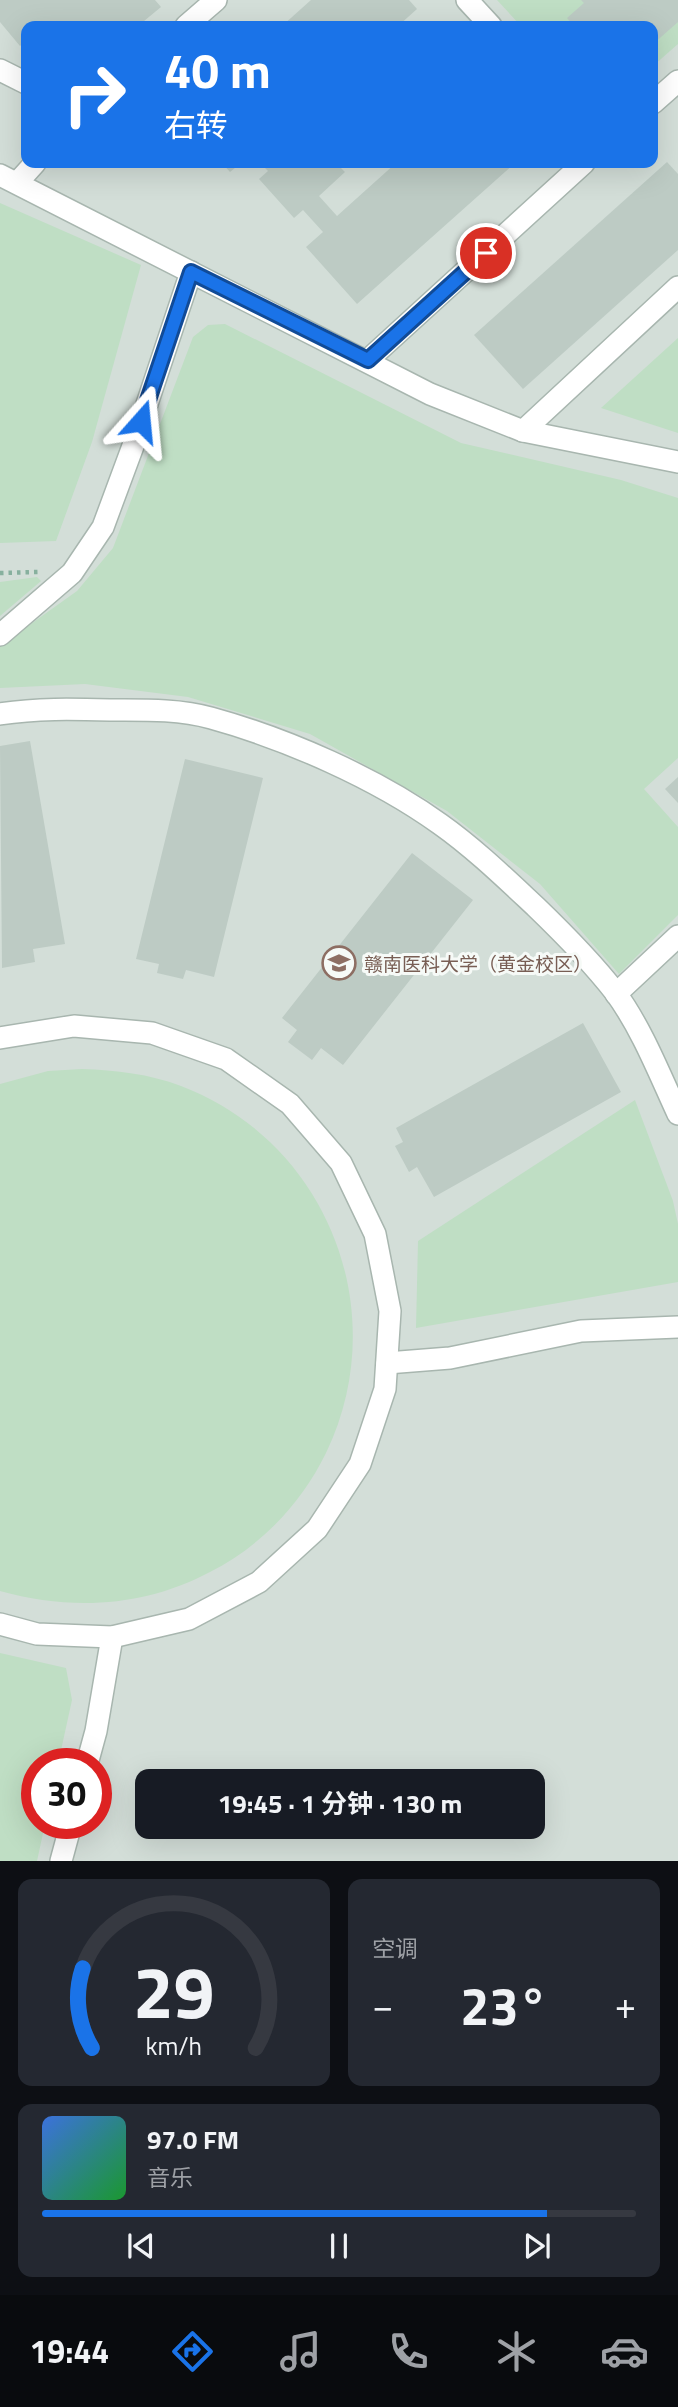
<!DOCTYPE html>
<html lang="zh">
<meta charset="utf-8">
<style>
:root{--surface:#171b24;--page:#242831;--text:#f1f3f6;--muted:#9ea1a6;--line:#363941;--accent:#1a73e8}
body{margin:0;font-family:"Titillium Web","Noto Sans SC",sans-serif;background:var(--page);color:var(--text);height:100vh;display:flex;flex-direction:column;font-size:26px;white-space:nowrap}
*{box-sizing:border-box;margin:0}
p{font-size:23px;color:var(--muted)}
.icon{flex:none;width:38px;height:38px;fill:none;stroke:currentColor;stroke-width:2;stroke-linecap:round;stroke-linejoin:round}
.map{position:relative;height:1861px;overflow:hidden}
.panel{display:flex;flex-direction:column;gap:18px;padding:18px;background:#0d0f14;flex:1}
.panel>*{flex:none}
.top-card{position:absolute;left:21px;top:21px;width:637px;height:147px;border-radius:14px;box-shadow:0 7px 28px #0002;background:#1a73e8;color:#fff;overflow:hidden}
.speed{position:absolute;left:21px;top:1748px;display:flex;gap:14px;font-size:35px;font-weight:700;text-align:center}
.speed>*{display:grid;place-content:center;width:91px;height:91px;border-radius:50%;background:var(--surface);box-shadow:0 7px 28px #0002;line-height:1}
.speed .limit{border:10px solid #d22;background:#fff;color:#111}
.pin{position:absolute;display:grid;place-items:center;width:60px;height:60px;color:#fff;margin:-30px;border:4px solid #fff;border-radius:50%;box-shadow:0 2px 7px #0007}
.me{position:absolute;width:77px;margin:-38px;rotate:18deg;stroke-linejoin:round;filter:drop-shadow(0 0 5px #0008)}
.turn{display:flex;align-items:center;gap:24px;height:147px;padding:0 28px;font-size:32px}
.turn .icon{width:91px;height:91px;stroke-width:2.5}
.turn b{display:block;font-size:49px;line-height:60px}
.big{font-size:52px;font-weight:700;line-height:1.1}
.panel .card{flex:1;display:flex;flex-direction:column;justify-content:center;gap:10px;min-width:0;padding:0 24px;border-radius:14px;background:var(--page)}
.panel .dial{align-items:center;gap:0}
.dial svg{height:182px;overflow:visible;fill:none;stroke:var(--line);stroke-width:7;stroke-linecap:round;text-anchor:middle}
.dial text{fill:var(--text);stroke:none}
.song{display:flex;align-items:center;gap:21px}
.cover{width:84px;height:84px;border-radius:10px;background:linear-gradient(135deg,hsl(220 70% 55%),hsl(130 70% 35%))}
.played{height:7px;border-radius:4px;background:linear-gradient(90deg,var(--accent) 85%,var(--line) 85%)}
.keys{display:flex;justify-content:space-around;direction:ltr}
.heat{display:flex;justify-content:space-between;align-items:center;font-size:38px;direction:ltr}
.panel .tiles{flex:1;display:grid;gap:18px;grid-template-columns:1fr 1fr}
.card:last-child{grid-column:span 2}
.trip{position:absolute;left:135px;top:1769px;width:410px;height:70px;border-radius:14px;background:var(--surface);box-shadow:0 7px 28px #0002;font-weight:700;line-height:70px;text-align:center}
.menu{display:flex;height:112px;justify-content:space-around;align-items:center;background:#090b0e;color:var(--muted)}
.menu .icon{width:49px;height:49px}
.menu .on{color:var(--accent)}
.menu b{font-size:32px;color:var(--text)}
.map>svg:first-child{display:block}
.built{fill:#d3ded8;fill-rule:evenodd}
.green{fill:#bfdec4}
.building{fill:#bdcbc4}
.lines{fill:none;stroke-linecap:round;stroke-linejoin:round}
.street-casing{stroke:#a8b6af;stroke-width:24}
.path{stroke:#87b09e;stroke-width:4.5;stroke-dasharray:3.5 5;stroke-linecap:butt}
.street{stroke:#fff;stroke-width:21}
.route-casing{stroke:#114b97;stroke-width:18}
.route{stroke:#1a73e8;stroke-width:12}
.labels{text-anchor:middle;dominant-baseline:central;stroke-width:6;stroke-linejoin:round;paint-order:stroke}
.education-label{font-size:19px;fill:#785e54;stroke:#f6faf7;text-anchor:start}
</style>
<div class="map">
<svg width="678" height="1861" viewBox="0 0 678 1861">
<rect width="100%" height="100%" fill="#e5eee9"/>
<path class="built" d="M 0,0 L 678,0 L 678,1861 L 0,1861 ZM 26,26 L 653,26 L 653,163 L 26,163 ZM 37,1764 L 96,1764 L 96,1824 L 37,1824 ZM 147,1782 L 532,1782 L 532,1827 L 147,1827 Z"/>
<g class="green">
<polygon points="497,0 678,0 678,44 653,66 653,26 521,26"/>
<polygon points="0,203 141,265 92,442 56,541 0,543"/>
<polygon points="225,324 461,443 621,480 678,498 678,758 644,789 678,827 678,915 619,974 540,884 447,811 310,734 188,697 85,684 0,688 0,646 77,591 113,548 193,337 208,325"/>
<polygon points="678,338 678,433 601,408"/>
<polygon points="37,577 41,581 0,616 0,582"/>
<path d="M 82,1069 C 116,1070 149,1074 181,1086 C 328,1142 394,1312 326,1453 C 301,1504 261,1546 210,1572 C 144,1607 72,1611 0,1591 L 0,1084 L 48,1071 Z"/>
<polygon points="635,1100 673,1201 678,1224 678,1282 416,1328 418,1241"/>
<polygon points="0,1653 66,1668 72,1700 58,1764 37,1764 37,1824 45,1824 37,1861 0,1861"/>
</g>
<g class="building">
<polygon points="0,0 155,0 161,7 138,26 26,26 26,40 20,46 0,22"/>
<polygon points="311,0 409,0 417,9 398,26 282,26"/>
<polygon points="581,0 678,0 678,22 653,44 653,26 574,26 567,18 584,3"/>
<polygon points="667,162 678,174 678,250 523,389 474,335"/>
<polygon points="222,163 241,163 230,172"/>
<polygon points="260,163 336,163 345,172 319,196 337,216 396,163 515,163 357,304 306,247 323,232 303,210 294,218 259,179 268,171"/>
<polygon points="30,741 65,944 33,949 35,962 2,968 0,746"/>
<polygon points="185,759 263,778 214,977 186,970 183,979 157,973 159,964 136,959"/>
<polygon points="678,777 678,803 665,789"/>
<polygon points="412,853 473,900 343,1065 321,1048 312,1060 288,1042 297,1030 282,1018"/>
<polygon points="583,1023 621,1092 434,1197 417,1167 409,1172 395,1146 403,1142 396,1128"/>
</g>
<g class="lines">
<defs>
<g id="street">
<polyline points="467,0 491,26"/>
<polyline points="186,26 216,0"/>
<polyline points="0,70 26,83"/>
<polyline points="653,103 678,81"/>
<polyline points="0,175 430,394 523,431 678,462"/>
<polyline points="17,183 35,163"/>
<polyline points="368,360 584,163"/>
<polyline points="523,431 678,287"/>
<polyline points="0,635 72,573 103,527 133,446 191,272"/>
<path d="M 0,714 C 37,708 73,709 111,710 C 143,710 179,709 211,718 C 287,739 376,778 440,824 C 474,848 506,879 536,907 C 564,934 591,961 615,992 C 642,1029 659,1073 678,1114"/>
<polyline points="616,994 678,936"/>
<polyline points="0,1038 74,1026 152,1033 226,1059 290,1104 341,1163 375,1234 390,1311 385,1389 360,1464 317,1529 259,1582 189,1619 112,1637 37,1634 0,1624"/>
<polyline points="387,1363 450,1358 581,1331 678,1327"/>
<polyline points="87,1764 96,1731 112,1637"/>
<polyline points="61,1861 71,1824"/>
</g>
</defs>
<use href="#street" class="street-casing"/>
<polyline class="path" points="0,573 38,572"/>
<use href="#street" class="street"/>
</g>
<g class="lines">
<defs>
<polyline id="route" points="141,421 191,272 368,360 486,253"/>
</defs>
<use href="#route" class="route-casing"/>
<use href="#route" class="route"/>
</g>
<defs>
<symbol id="university-ring" viewBox="-11 -11 22 22"><circle r="9.5" fill="#f6faf7" stroke="#8d6e63" stroke-width="1.5"/><path d="M0-5L7-2L0 1L-7-2ZM-4 1L0 2.5L4 1V4Q0 6-4 4Z" fill="#8d6e63"/></symbol>
</defs>
<g fill-rule="evenodd">
<use href="#university-ring" x="320" y="944" width="38" height="38"/>
</g>
<g class="labels">
<g class="education-label">
<text x="364" y="963">赣南医科大学（黄金校区）</text>
</g>
</g>
</svg>
<div class="speed"><div class="limit">30</div></div>
<div class="pin" style="left:486px;top:253px;background:#d93025"><svg class="icon" aria-label="arrive" viewBox="0 0 24 24"><path d="M6 21V4h12l-3 4 3 4H6"/></svg></div>
<svg class="me" style="left:141px;top:421px" viewBox="-20 -20 40 40"><path d="M0-17L14 15 0 8-14 15z" fill="#1a73e8" stroke="#fff" stroke-width="4"/></svg>
<div class="trip">19:45 · 1 分钟 · 130 m</div>
<div class="top-card">
<div class="turn"><svg class="icon" aria-label="right" viewBox="0 0 24 24"><path d="M7 20v-9h11M14 6l5 5-5 5"/></svg><div><b>40 m</b>右转</div></div>
</div>
</div>
<section class="panel">
<div class="tiles">
<div class="card dial"><svg viewBox="0 0 100 80">
<path d="M14 69A42 42 0 1 1 86 69"/>
<path d="M14 69A42 42 0 0 1 10 34" stroke="#1a73e8"/>
<text x="50" y="56" font-size="32" font-weight="700">29</text>
<text x="50" y="72" font-size="11">km/h</text>
</svg></div>
<div class="card"><p>空调</p>
<div class="heat"><a>−</a><b class="big">23°</b><a>+</a></div>
</div>
<div class="card">
<div class="song"><i class="cover"></i><div><b>97.0 FM</b><p>音乐</p></div></div>
<div class="played"></div>
<div class="keys"><svg class="icon" aria-label="previous" viewBox="0 0 24 24"><path d="M18 5L8 12l10 7zM5 5v14"/></svg><svg class="icon" aria-label="pause" viewBox="0 0 24 24"><path d="M8 5v14M16 5v14"/></svg><svg class="icon" aria-label="next" viewBox="0 0 24 24"><path d="M6 5l10 7-10 7zM19 5v14"/></svg></div>
</div>
</div>
</section>
<nav class="menu">
<b>19:44</b>
<svg class="icon on" aria-label="directions" viewBox="0 0 24 24"><path d="M12 3l9 9-9 9-9-9zM9 14v-3h6M13 9l2 2-2 2"/></svg>
<svg class="icon" aria-label="music" viewBox="0 0 24 24"><path d="M9 18V5l10-2v13"/><circle cx="6" cy="18" r="3"/><circle cx="16" cy="16" r="3"/></svg>
<svg class="icon" aria-label="phone" viewBox="0 0 24 24"><path d="M5 4h4l2 5-3 2q2 4 5 5l2-3 5 2v4C11 20 4 13 5 4z"/></svg>
<svg class="icon" aria-label="climate" viewBox="0 0 24 24"><path d="M12 3v18M4 7l16 10M4 17L20 7"/></svg>
<svg class="icon" aria-label="car" viewBox="0 0 24 24"><path d="M5 17H2v-5l4-1 3-4h7l3 4 3 1v5h-3M9 17h6M6 11h13"/><circle cx="7" cy="17" r="2"/><circle cx="17" cy="17" r="2"/></svg>
</nav>
